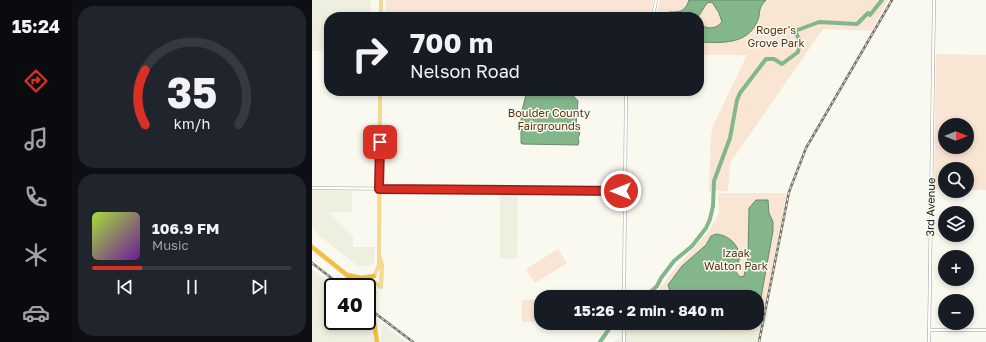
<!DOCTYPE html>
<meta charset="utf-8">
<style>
:root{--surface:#171b24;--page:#20242c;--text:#f1f3f6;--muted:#9ea1a6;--line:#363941;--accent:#d93025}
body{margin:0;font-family:"Golos Text",sans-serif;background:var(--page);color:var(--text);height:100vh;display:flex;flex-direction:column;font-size:15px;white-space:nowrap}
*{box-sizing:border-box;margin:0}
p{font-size:13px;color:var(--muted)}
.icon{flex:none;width:22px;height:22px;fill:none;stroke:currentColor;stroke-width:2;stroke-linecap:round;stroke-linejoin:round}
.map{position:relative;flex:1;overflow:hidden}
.side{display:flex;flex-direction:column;gap:6px;padding:6px;background:#0d0f14;width:240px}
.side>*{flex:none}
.top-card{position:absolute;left:12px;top:12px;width:380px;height:84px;border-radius:16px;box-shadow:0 2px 6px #0003;background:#171b24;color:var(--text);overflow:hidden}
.needle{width:26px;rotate:90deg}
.fabs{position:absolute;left:626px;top:118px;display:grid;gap:8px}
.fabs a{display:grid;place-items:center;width:36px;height:36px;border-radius:50%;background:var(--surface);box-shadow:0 2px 6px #0003;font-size:20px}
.speed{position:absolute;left:12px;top:278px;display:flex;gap:8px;font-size:20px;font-weight:700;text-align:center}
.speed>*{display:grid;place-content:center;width:52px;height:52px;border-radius:50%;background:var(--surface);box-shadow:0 2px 6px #0003;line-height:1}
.speed .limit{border:2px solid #111;border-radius:6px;background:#fff;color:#111}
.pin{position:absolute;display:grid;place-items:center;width:34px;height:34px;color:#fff;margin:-17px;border-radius:8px;box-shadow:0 2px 6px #0006}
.me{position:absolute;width:44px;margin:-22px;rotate:270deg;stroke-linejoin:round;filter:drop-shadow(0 0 3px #0008)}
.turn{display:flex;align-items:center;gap:14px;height:84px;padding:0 20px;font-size:18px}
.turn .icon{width:52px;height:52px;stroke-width:2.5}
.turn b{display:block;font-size:28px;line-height:34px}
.side .card{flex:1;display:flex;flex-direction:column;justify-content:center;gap:6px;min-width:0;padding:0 14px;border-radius:16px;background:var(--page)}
.side .dial{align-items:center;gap:0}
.dial svg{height:104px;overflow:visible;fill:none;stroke:var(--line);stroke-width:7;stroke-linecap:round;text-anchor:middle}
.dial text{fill:var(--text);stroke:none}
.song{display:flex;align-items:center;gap:12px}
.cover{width:48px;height:48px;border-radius:6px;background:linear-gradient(135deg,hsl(80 70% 55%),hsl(280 70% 35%))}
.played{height:4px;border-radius:2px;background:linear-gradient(90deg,var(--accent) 25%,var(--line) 25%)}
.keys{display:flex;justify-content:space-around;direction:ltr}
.trip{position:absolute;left:222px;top:290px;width:230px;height:40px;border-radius:16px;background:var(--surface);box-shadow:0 2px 6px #0003;font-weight:700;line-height:40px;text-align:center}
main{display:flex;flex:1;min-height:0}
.tabs{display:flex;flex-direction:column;width:72px;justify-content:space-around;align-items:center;background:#090b0e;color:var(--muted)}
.tabs .icon{width:28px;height:28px}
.tabs .selected{color:var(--accent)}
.tabs b{font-size:18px;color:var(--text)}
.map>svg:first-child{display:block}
.built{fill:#efefdf}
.green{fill:#f9e5d4;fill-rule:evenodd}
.water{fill:#84b68b;stroke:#678a6b}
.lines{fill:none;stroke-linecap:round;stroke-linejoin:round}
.river{stroke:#84b68b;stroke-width:4}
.minor-casing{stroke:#a0a098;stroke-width:3.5}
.major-casing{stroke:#d7d7d7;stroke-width:4}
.highway-casing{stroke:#d7d7d7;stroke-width:5}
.minor{stroke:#fff;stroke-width:2.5}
.major{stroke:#fad986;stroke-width:3}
.highway{stroke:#f6bf35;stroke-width:4}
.rail-casing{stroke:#757570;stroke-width:2.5}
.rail{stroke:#f9f9f0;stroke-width:1;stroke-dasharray:3;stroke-linecap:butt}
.route-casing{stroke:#8d1f18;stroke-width:10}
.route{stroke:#d93025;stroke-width:7}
.labels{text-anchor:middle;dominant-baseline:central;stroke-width:3;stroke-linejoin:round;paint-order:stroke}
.park-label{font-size:11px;fill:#563513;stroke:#f9f9f0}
.street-label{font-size:11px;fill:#22221f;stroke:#f9f9f0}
</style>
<main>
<nav class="tabs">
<b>15:24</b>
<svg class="icon selected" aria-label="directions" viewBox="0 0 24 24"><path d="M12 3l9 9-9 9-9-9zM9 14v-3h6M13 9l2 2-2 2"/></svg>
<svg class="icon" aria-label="music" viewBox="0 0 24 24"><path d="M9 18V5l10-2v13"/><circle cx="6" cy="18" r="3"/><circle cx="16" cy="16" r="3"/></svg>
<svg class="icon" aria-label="phone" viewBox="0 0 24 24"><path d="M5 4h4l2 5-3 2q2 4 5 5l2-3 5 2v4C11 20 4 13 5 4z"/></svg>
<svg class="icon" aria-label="climate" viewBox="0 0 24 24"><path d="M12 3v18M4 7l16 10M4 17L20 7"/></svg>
<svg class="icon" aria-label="car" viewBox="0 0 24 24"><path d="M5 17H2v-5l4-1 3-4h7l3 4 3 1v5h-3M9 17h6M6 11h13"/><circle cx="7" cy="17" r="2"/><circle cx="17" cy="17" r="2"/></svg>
</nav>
<section class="side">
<div class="card dial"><svg viewBox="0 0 100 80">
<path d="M14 69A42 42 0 1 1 86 69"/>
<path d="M14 69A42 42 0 0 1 14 27" stroke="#d93025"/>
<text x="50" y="56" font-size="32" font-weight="700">35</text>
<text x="50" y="72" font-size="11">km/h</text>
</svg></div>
<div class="card">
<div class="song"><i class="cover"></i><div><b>106.9 FM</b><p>Music</p></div></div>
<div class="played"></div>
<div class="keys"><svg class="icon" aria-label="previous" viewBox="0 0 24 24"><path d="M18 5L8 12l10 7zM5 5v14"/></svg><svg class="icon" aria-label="pause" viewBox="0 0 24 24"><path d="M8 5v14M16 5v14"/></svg><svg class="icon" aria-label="next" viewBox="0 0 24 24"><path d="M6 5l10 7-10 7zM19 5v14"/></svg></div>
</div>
</section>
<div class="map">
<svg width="674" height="342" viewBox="0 0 674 342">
<rect width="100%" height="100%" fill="#f9f9f0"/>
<g class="built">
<polygon points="0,0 59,0 59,17 17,17 17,51 0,51"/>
<polygon points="0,190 40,191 40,212 17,212 41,236 41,247 63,247 62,264 47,267 6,235 0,227"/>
<polygon points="188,193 206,193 205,259 188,258"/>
<polygon points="0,269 23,287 21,287 21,321 55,321 55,312 63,342 0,342"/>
<polygon points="69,322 94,342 69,342"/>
<polygon points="320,323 403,323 403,332 448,331 445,342 301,342 308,338"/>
</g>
<g class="green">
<polygon points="74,0 341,0 339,11 337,17 73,17"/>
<polygon points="348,0 576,0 559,31 511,29 418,163 416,191 397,191 399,136 400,128 435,55 387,55 387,17 344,17"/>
<path d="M 624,54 L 674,55 L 674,190 L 655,190 L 655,169 L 633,169 L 633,190 L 622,188 ZM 633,125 L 655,125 L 655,147 L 633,147 Z"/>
<polygon points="406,193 477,193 448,331 403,332 403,323 445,323 445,297 350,294 346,291 360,272 397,231 407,213"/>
<polygon points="246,249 255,263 223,283 214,269"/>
<rect x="210" y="300" width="19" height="22"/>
</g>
<g class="water">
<path d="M 377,0 L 454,0 C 444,11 450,12 445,22 C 435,45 408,43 387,42 L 387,24 C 395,29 403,30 410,22 L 407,13 L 400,2 L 395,3 L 386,17 L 361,17 L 356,15 L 357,12 C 368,12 373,12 377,0 Z"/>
<polygon points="215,91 257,91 266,101 264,126 268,134 266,137 267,142 266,145 210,144 209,143 209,114"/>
<path d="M 444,200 L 456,200 L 457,213 L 461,222 L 461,231 L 445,320 L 445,297 L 408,297 L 405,292 L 358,291 L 356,285 L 370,266 L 394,245 L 399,236 L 404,234 C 417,235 429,246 427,260 C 427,265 424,268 424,272 L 428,277 L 432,276 L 436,257 L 437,208 Z"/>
<polygon points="408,323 444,323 441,328 411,329"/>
</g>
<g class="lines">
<g class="river">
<polyline points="333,297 345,286 349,278 362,261 380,246 394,228 398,219 401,206 402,181 418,138 425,100 428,93 454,59 462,59 470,64 486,52 488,41 483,31 507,22 545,24 556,13 558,15 570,0"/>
<polyline points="288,342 297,329 304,323"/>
</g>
<defs>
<g id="minor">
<polyline points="341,17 344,0"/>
<polyline points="0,188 312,191"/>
<polyline points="312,297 314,91"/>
<polyline points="617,330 674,330"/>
<polyline points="312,342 312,323"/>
<polyline points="617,342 622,0"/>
</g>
<g id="major">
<polyline points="69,17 69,0"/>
<polyline points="68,259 70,265 69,287"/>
<polyline points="55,282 62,282 69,287"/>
<polyline points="48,287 63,274 67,265 68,91"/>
</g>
<g id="highway">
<polyline points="0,247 35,275 46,287"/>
<polyline points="35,275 50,278 62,276"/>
<polyline points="55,301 62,322 65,342"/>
</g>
</defs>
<use href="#minor" class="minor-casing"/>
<use href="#major" class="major-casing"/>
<use href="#highway" class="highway-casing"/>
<use href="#minor" class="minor"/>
<use href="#major" class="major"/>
<use href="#highway" class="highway"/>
<defs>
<g id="rail">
<polyline points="0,263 31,287"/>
<polyline points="55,307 101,342"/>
<polyline points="447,342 477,192 494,148 580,0"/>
</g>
</defs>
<use href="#rail" class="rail-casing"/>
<use href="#rail" class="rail"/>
</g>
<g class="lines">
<defs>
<polyline id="route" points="68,142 67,189 309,191"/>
</defs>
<use href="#route" class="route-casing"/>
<use href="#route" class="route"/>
</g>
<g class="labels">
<g class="park-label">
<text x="464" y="29">Roger's<tspan x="464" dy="13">Grove Park</tspan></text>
<text x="237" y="112">Boulder County<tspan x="237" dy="13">Fairgrounds</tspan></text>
<text x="424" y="252">Izaak<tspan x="424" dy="13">Walton Park</tspan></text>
</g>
<g class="street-label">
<text transform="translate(618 207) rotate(-89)">3rd Avenue</text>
</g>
</g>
</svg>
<div class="fabs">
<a><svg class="needle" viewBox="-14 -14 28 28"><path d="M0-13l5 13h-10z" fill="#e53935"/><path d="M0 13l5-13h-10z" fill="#9ea1a6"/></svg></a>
<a><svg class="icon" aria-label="search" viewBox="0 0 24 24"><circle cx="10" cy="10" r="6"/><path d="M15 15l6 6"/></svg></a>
<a><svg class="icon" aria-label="layers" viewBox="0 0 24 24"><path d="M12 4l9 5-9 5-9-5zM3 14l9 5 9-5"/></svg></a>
<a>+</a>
<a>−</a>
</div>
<div class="speed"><div class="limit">40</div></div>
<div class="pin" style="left:68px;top:142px;background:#d93025"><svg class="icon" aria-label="arrive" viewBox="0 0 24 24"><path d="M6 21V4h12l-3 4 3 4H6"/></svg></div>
<svg class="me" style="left:309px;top:191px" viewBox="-20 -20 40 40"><circle r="17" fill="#d93025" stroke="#fff" stroke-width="3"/><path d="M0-11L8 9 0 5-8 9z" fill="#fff"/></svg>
<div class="trip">15:26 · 2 min · 840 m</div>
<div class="top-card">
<div class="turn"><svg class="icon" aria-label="right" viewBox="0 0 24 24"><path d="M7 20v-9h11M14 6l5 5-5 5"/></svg><div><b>700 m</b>Nelson Road</div></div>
</div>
</div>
</main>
